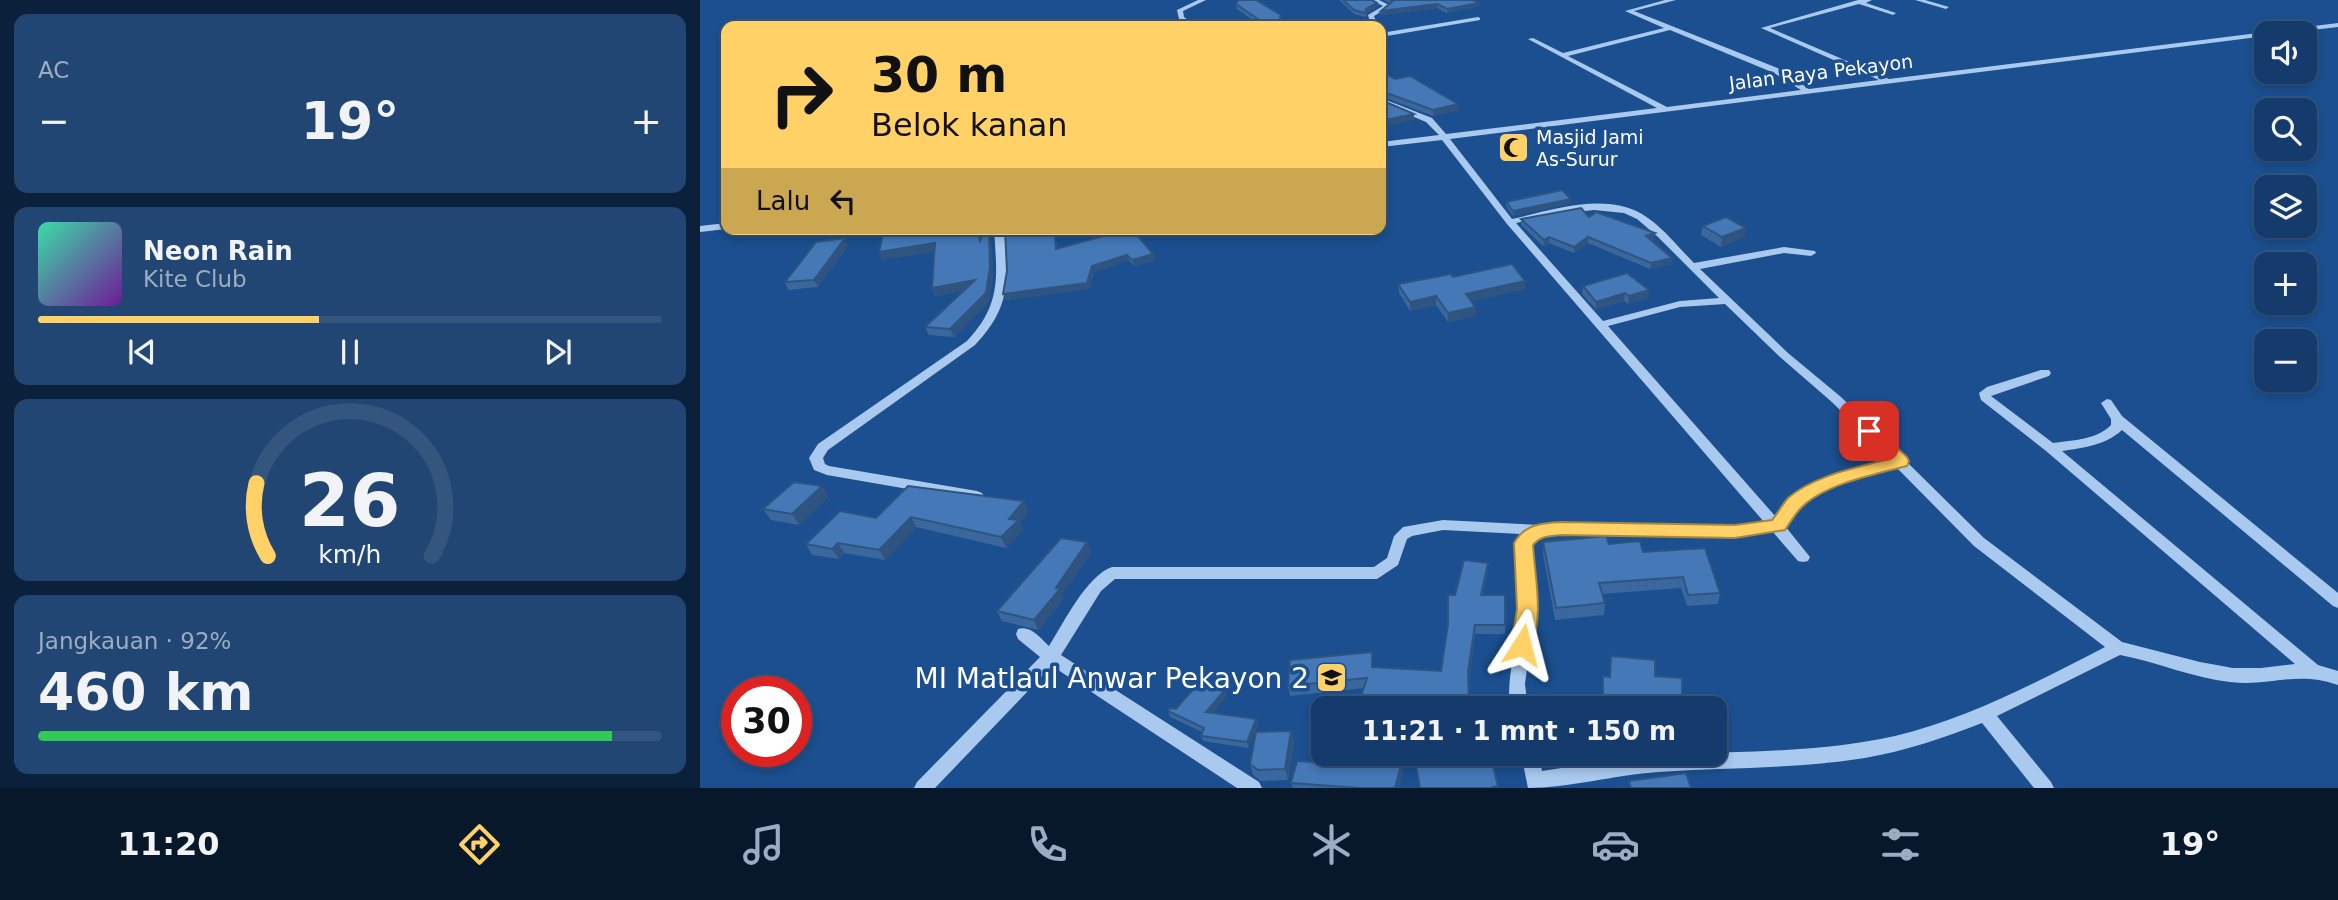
<!DOCTYPE html>
<html lang="id">
<meta charset="utf-8">
<style>
:root{--surface:#143b6b;--page:#214673;--text:#f1f3f6;--muted:#9dadc1;--line:#33557e;--accent:#ffd166}
body{margin:0;font-family:"DejaVu Sans",sans-serif;background:var(--page);color:var(--text);height:100vh;display:flex;flex-direction:column;font-size:26px;white-space:nowrap}
*{box-sizing:border-box;margin:0}
p{font-size:23px;color:var(--muted)}
.icon{flex:none;width:38px;height:38px;fill:none;stroke:currentColor;stroke-width:2;stroke-linecap:round;stroke-linejoin:round}
.map{position:relative;flex:1;overflow:hidden}
.drawer{display:flex;flex-direction:column;gap:14px;padding:14px;background:#0b203b;width:700px}
.drawer>*{flex:none}
.top-card{position:absolute;left:21px;top:21px;width:665px;height:214px;border-radius:14px;box-shadow:0 4px 10px #0003,0 0 0 2px var(--line);background:#ffd166;color:#111;overflow:hidden}
.tools{position:absolute;left:1554px;top:21px;display:grid;gap:14px}
.tools a{display:grid;place-items:center;width:63px;height:63px;border-radius:14px;background:var(--surface);box-shadow:0 4px 10px #0003,0 0 0 2px var(--line);font-size:35px}
.speed{position:absolute;left:21px;top:676px;display:flex;gap:14px;font-size:35px;font-weight:700;text-align:center}
.speed>*{display:grid;place-content:center;width:91px;height:91px;border-radius:50%;background:var(--surface);box-shadow:0 4px 10px #0003,0 0 0 2px var(--line);line-height:1}
.speed .limit{border:10px solid #d22;background:#fff;color:#111}
.pin{position:absolute;display:grid;place-items:center;width:60px;height:60px;color:#fff;margin:-30px;border-radius:14px;box-shadow:0 4px 10px #0006}
.me{position:absolute;width:77px;margin:-38px;rotate:9deg;stroke-linejoin:round;filter:drop-shadow(0 0 5px #0008)}
.turn{display:flex;align-items:center;gap:24px;height:147px;padding:0 35px;font-size:32px}
.turn .icon{width:91px;height:91px;stroke-width:2.5}
.turn b{display:block;font-size:49px;line-height:60px}
.then{display:flex;align-items:center;height:66px;padding:0 35px;background:#0003;gap:14px;font-size:26px}
.big{font-size:52px;font-weight:700;line-height:1.1}
.drawer .widget{flex:1;display:flex;flex-direction:column;justify-content:center;gap:10px;min-width:0;padding:0 24px;border-radius:14px;background:var(--page)}
.drawer .dial{align-items:center;gap:0}
.dial svg{height:182px;overflow:visible;fill:none;stroke:var(--line);stroke-width:7;stroke-linecap:round;text-anchor:middle}
.dial text{fill:var(--text);stroke:none}
.song{display:flex;align-items:center;gap:21px}
.cover{width:84px;height:84px;border-radius:10px;background:linear-gradient(135deg,hsl(160 70% 55%),hsl(280 70% 35%))}
.played{height:7px;border-radius:4px;background:linear-gradient(90deg,var(--accent) 45%,var(--line) 45%)}
.keys{display:flex;justify-content:space-around;direction:ltr}
.heat{display:flex;justify-content:space-between;align-items:center;font-size:38px;direction:ltr}
.charge{height:10px;border-radius:5px;background:linear-gradient(90deg,#34c759 92%,var(--line) 0)}
.trip{position:absolute;left:611px;top:696px;width:416px;height:70px;border-radius:14px;background:var(--surface);box-shadow:0 4px 10px #0003,0 0 0 2px var(--line);font-weight:700;line-height:70px;text-align:center}
.dock{display:flex;height:112px;justify-content:space-around;align-items:center;background:#08182b;color:var(--muted)}
.dock .icon{width:49px;height:49px}
.dock .on{color:var(--accent)}
.dock b{font-size:32px;color:var(--text)}
main{display:flex;flex:1;min-height:0}
.map>svg:first-child{display:block}
.lines{fill:none;stroke-linecap:round;stroke-linejoin:round}
.minor{fill:#a9c9ee;fill-rule:evenodd}
.wall{fill:#3a679d}
.shaded-wall{fill:#305480}
.building{fill:#4478b7;stroke:#305480;stroke-width:2}
.route{fill:#ffd166;stroke:#a68842;stroke-width:2}
.labels{text-anchor:middle;dominant-baseline:central;stroke-width:7;stroke-linejoin:round;paint-order:stroke}
.far-street-label{font-size:19px;fill:#fff;stroke:#1b4f8f}
.far-poi-label{font-size:19px;fill:#fff;stroke:#1b4f8f;text-anchor:start}
.near-poi-label{font-size:28px;fill:#fff;stroke:#1b4f8f;text-anchor:end}
</style>
<main>
<section class="drawer">
<div class="widget"><p>AC</p>
<div class="heat"><a>−</a><b class="big">19°</b><a>+</a></div>
</div>
<div class="widget">
<div class="song"><i class="cover"></i><div><b>Neon Rain</b><p>Kite Club</p></div></div>
<div class="played"></div>
<div class="keys"><svg class="icon" aria-label="previous" viewBox="0 0 24 24"><path d="M18 5L8 12l10 7zM5 5v14"/></svg><svg class="icon" aria-label="pause" viewBox="0 0 24 24"><path d="M8 5v14M16 5v14"/></svg><svg class="icon" aria-label="next" viewBox="0 0 24 24"><path d="M6 5l10 7-10 7zM19 5v14"/></svg></div>
</div>
<div class="widget dial"><svg viewBox="0 0 100 80">
<path d="M14 69A42 42 0 1 1 86 69"/>
<path d="M14 69A42 42 0 0 1 9 37" stroke="#ffd166"/>
<text x="50" y="56" font-size="32" font-weight="700">26</text>
<text x="50" y="72" font-size="11">km/h</text>
</svg></div>
<div class="widget"><p>Jangkauan · 92%</p><b class="big">460 km</b><div class="charge"></div></div>
</section>
<div class="map">
<svg width="1638" height="788" viewBox="0 0 1638 788">
<rect width="100%" height="100%" fill="#1b4f8f"/>
<g class="lines">
<g class="minor">
<polygon points="498,0 506,0 483,11 484,17 496,26 489,26 479,19 477,10"/>
<path d="M 671,0 L 679,0 L 691,6 L 674,16 L 675,19 L 682,26 L 681,27 C 676,24 670,25 668,15 L 683,6 Z"/>
<path d="M 965,0 L 976,0 L 934,11 L 1080,69 L 1091,77 L 1116,72 L 1116,76 L 1096,80 L 1109,89 L 1179,80 L 1061,28 L 1158,0 L 1172,0 L 1166,3 L 1196,13 L 1193,15 L 1159,4 L 1070,28 L 1189,79 L 1638,23 L 1638,27 L 1585,33 L 1566,33 L 1566,36 L 750,139 L 812,219 C 852,210 903,192 942,214 C 962,226 978,247 994,263 L 1084,247 L 1115,251 L 1116,253 L 1111,256 L 1084,253 L 1000,269 L 1088,353 L 1141,397 L 1284,538 L 1422,642 L 1500,662 L 1533,668 L 1561,668 L 1595,664 L 1346,451 L 1281,400 L 1279,393 L 1287,387 L 1341,370 L 1349,370 L 1351,373 L 1349,376 L 1291,396 L 1353,443 C 1374,440 1396,440 1411,425 L 1411,419 L 1401,403 L 1407,399 L 1411,400 L 1422,416 L 1638,593 L 1638,608 L 1633,606 L 1422,430 C 1406,445 1383,448 1362,451 L 1618,665 L 1638,671 L 1638,685 C 1596,670 1571,687 1530,682 C 1493,678 1457,662 1420,655 L 1297,716 L 1351,782 L 1354,788 L 1334,788 L 1282,723 C 1244,738 1205,751 1165,758 C 1097,769 1027,767 958,772 C 915,775 867,788 828,788 L 821,754 L 839,754 L 842,771 C 888,764 934,757 980,754 C 1050,751 1124,752 1195,736 C 1270,718 1337,682 1405,647 L 1274,546 L 1196,467 C 1153,478 1111,489 1085,526 L 1110,557 L 1108,561 L 1103,562 L 1098,561 L 1072,531 L 1035,537 L 842,535 L 831,542 L 835,610 L 825,684 L 828,709 L 810,709 C 806,678 816,651 819,621 C 821,595 815,569 816,543 L 821,534 L 743,530 L 712,536 L 707,539 L 698,565 L 677,579 L 415,579 L 401,591 L 361,655 L 559,782 L 562,788 L 537,788 L 352,666 L 235,788 L 214,788 L 217,782 L 340,657 L 318,639 L 316,634 L 318,629 C 331,625 340,638 349,646 C 363,624 387,575 412,567 L 674,567 L 687,558 L 694,536 L 703,527 L 743,520 L 840,525 L 1035,527 L 1064,522 L 807,224 L 742,140 L 681,147 L 681,142 L 739,135 L 726,122 L 681,103 L 681,98 L 732,118 L 746,134 L 957,108 L 828,39 L 833,38 L 863,53 L 964,28 L 925,11 ZM 970,30 L 1074,73 L 1101,90 L 967,107 L 868,56 ZM 894,210 L 924,213 L 937,219 L 957,236 L 1019,298 L 980,301 L 903,321 L 816,223 L 858,214 ZM 1025,304 L 1080,357 L 1133,403 L 1189,460 C 1147,471 1103,481 1076,517 L 908,326 L 980,307 Z"/>
<polygon points="1215,0 1225,0 1249,7 1246,9"/>
<polygon points="778,17 780,18 780,20 681,37 681,33"/>
<polygon points="26,223 26,229 0,232 0,226"/>
<path d="M 294,229 L 304,229 C 308,279 312,306 275,345 L 128,450 L 123,458 L 125,464 L 129,466 L 277,491 L 282,493 L 284,496 L 282,499 L 277,501 L 127,475 L 114,470 L 109,458 L 118,444 L 267,341 C 302,304 297,276 294,229 Z"/>
</g>
</g>
<g class="wall">
<polygon points="639,0 672,0 677,3 678,6 667,13 666,17 654,14"/>
<polygon points="684,0 772,0 779,3 779,6 747,13 737,8 681,15 681,11 691,4"/>
<polygon points="536,4 581,15 582,20 585,23 604,26 561,26 537,9"/>
<polygon points="681,71 695,79 758,110 733,116 681,96"/>
<polygon points="806,202 871,203 813,216 806,206"/>
<polygon points="889,217 955,233 955,239 951,240 972,258 971,264 950,269 888,243 874,253 849,243 843,246 821,225 821,219"/>
<polygon points="1003,226 1046,228 1044,237 1021,247 1001,235"/>
<polygon points="280,229 281,238 293,275 289,301 254,337 229,335 225,327 263,291 235,296 232,288 234,251 182,260"/>
<polygon points="305,229 355,229 357,249 409,235 406,229 440,229 433,231 453,254 455,260 434,266 429,260 394,272 389,289 305,300 307,271"/>
<polygon points="148,245 118,287 88,290 85,282"/>
<polygon points="753,277 825,281 825,289 771,301 775,307 776,316 748,322 736,305 710,311 699,293 698,284"/>
<polygon points="883,286 948,298 928,304 924,301 896,309 882,294"/>
<polygon points="122,486 128,497 99,525 71,520 63,509"/>
<polygon points="324,501 328,512 320,522 323,530 306,548 216,527 185,560 144,553 139,559 112,555 106,544 176,518"/>
<polygon points="387,542 391,552 362,594 364,598 338,630 302,621 297,611"/>
<polygon points="843,542 909,544 943,552 1020,593 1018,604 987,606 981,588 902,594 905,603 904,615 855,620 843,554"/>
<polygon points="788,572 783,595 805,595 805,634 775,634 769,682 770,709 657,709 664,688 590,696 588,686 673,661 673,667 741,671 755,595"/>
<polygon points="903,676 955,676 982,709 902,709"/>
<polygon points="525,690 526,696 512,713 558,725 548,748 503,741 501,736 502,732 470,717 468,711"/>
<polygon points="591,731 594,742 588,780 561,781 553,775 550,764"/>
<polygon points="666,766 699,788 593,788 591,783"/>
</g>
<g class="shaded-wall">
<polygon points="677,3 678,6 667,13 666,17 666,9"/>
<polygon points="779,3 779,6 747,13 747,9"/>
<polygon points="737,4 737,8 681,15 681,11"/>
<polygon points="758,104 758,110 733,116 733,110"/>
<polygon points="714,114 714,120 681,127 681,121"/>
<polygon points="871,199 871,203 813,216 813,211"/>
<polygon points="1046,228 1044,237 1021,247 1022,237"/>
<polygon points="289,229 291,229 293,275 289,301 254,337 250,329 286,293"/>
<polygon points="955,233 955,239 946,242 946,236"/>
<polygon points="849,237 849,243 843,246 844,240"/>
<polygon points="888,237 888,243 874,253 874,247"/>
<polygon points="145,238 148,245 118,287 114,280"/>
<polygon points="235,243 238,251 182,260 179,252"/>
<polygon points="453,254 455,260 434,266 432,260"/>
<polygon points="427,255 429,260 394,272 389,289 305,300 303,294"/>
<polygon points="972,258 971,264 950,269 951,263"/>
<polygon points="275,280 278,288 235,296 232,288"/>
<polygon points="825,281 825,289 766,303 766,294"/>
<polygon points="949,290 948,298 928,304 929,296"/>
<polygon points="925,293 924,301 896,309 896,302"/>
<polygon points="736,296 736,305 710,311 710,302"/>
<polygon points="775,307 776,316 748,322 748,313"/>
<polygon points="122,486 128,497 99,525 92,514"/>
<polygon points="324,501 328,512 320,522 323,530 306,548 301,537 309,519"/>
<polygon points="211,517 216,527 185,560 179,550"/>
<polygon points="387,542 391,552 362,594 364,598 338,630 334,620"/>
<polygon points="138,543 144,553 139,559 132,549"/>
<polygon points="788,563 788,572 781,604 781,595"/>
<polygon points="775,625 775,634 769,682 769,709 768,672"/>
<polygon points="525,690 526,696 508,718 506,712"/>
<polygon points="556,719 558,725 548,748 547,742"/>
<polygon points="591,731 594,742 588,780 585,769"/>
<polygon points="704,754 708,754 699,788 695,788"/>
</g>
<g class="building">
<polygon points="538,0 556,0 581,15 580,18 585,23 596,21 604,26 568,26 536,4"/>
<polygon points="643,0 672,0 677,3 666,9 665,13 654,10"/>
<polygon points="690,0 772,0 779,3 747,9 737,4 681,11 693,1"/>
<polygon points="681,71 695,79 710,76 758,104 733,110 681,91"/>
<polygon points="681,100 714,114 681,121"/>
<polygon points="862,190 871,199 813,211 806,202"/>
<polygon points="881,208 889,217 896,212 955,233 946,236 972,258 951,263 888,237 874,247 849,237 844,240 821,219"/>
<polygon points="1026,217 1046,228 1022,237 1003,226"/>
<polygon points="184,229 278,229 280,241 285,229 289,229 290,267 286,293 250,329 225,327 275,280 232,288 235,243 179,252"/>
<polygon points="305,229 354,229 356,249 411,234 408,229 432,229 453,254 432,260 427,255 392,266 387,283 303,294 307,271"/>
<polygon points="145,238 114,280 85,282 116,242"/>
<polygon points="812,264 825,281 766,294 775,307 748,313 736,296 710,302 698,284 751,274 753,277"/>
<polygon points="927,273 949,290 929,296 925,293 896,302 883,286"/>
<polygon points="94,482 122,486 92,514 63,509"/>
<polygon points="208,486 324,501 309,519 319,520 301,537 211,517 179,550 138,543 132,549 106,544 140,511 176,518"/>
<polygon points="906,536 909,544 940,541 943,552 1005,548 1020,593 988,595 983,577 899,583 905,603 856,608 843,542"/>
<polygon points="361,538 387,542 356,588 360,589 334,620 297,611"/>
<polygon points="764,560 788,563 781,595 805,595 805,625 775,625 768,672 769,705 761,705 761,709 657,709 667,678 588,686 590,660 672,652 672,667 741,671 748,624 748,595 755,595"/>
<polygon points="911,656 955,660 955,676 982,678 982,709 957,709 903,705 903,676 910,677"/>
<polygon points="502,679 525,690 506,712 556,719 547,742 501,736 504,728 468,711 469,708 476,709"/>
<polygon points="591,731 585,769 558,770 550,764 556,732"/>
<polygon points="670,754 704,754 695,788 660,788 591,783 597,761 666,766"/>
<polygon points="714,754 766,754 766,757 779,754 790,754 798,786 790,788 720,788"/>
<polygon points="986,773 991,788 931,788 929,781"/>
</g>
<path class="route" d="M 1169,425 L 1175,427 L 1207,457 L 1209,461 L 1207,466 C 1176,474 1124,484 1101,508 C 1095,514 1090,523 1085,530 L 1035,538 L 861,535 C 849,536 841,536 833,545 C 835,577 845,621 829,651 L 822,653 L 815,651 L 811,645 L 817,609 L 814,543 C 825,524 841,523 861,522 L 1035,525 L 1072,520 C 1078,513 1083,503 1089,497 C 1116,475 1156,468 1188,459 L 1160,431 Z"/>
<defs>
<symbol id="mosque-square" viewBox="-11 -11 22 22"><rect x="-9" y="-9" width="18" height="18" rx="4" fill="#ffd166" stroke="#1b4f8f"/><path d="M3.5-4.9A6 6 0 1 0 3.5 4.9A5 5 0 1 1 3.5-4.9Z" fill="#111"/></symbol>
<symbol id="school-square" viewBox="-11 -11 22 22"><rect x="-9" y="-9" width="18" height="18" rx="4" fill="#ffd166" stroke="#1b4f8f"/><path d="M0-5L7-2L0 1L-7-2ZM-4 1L0 2.5L4 1V4Q0 6-4 4Z" fill="#111"/></symbol>
</defs>
<g fill-rule="evenodd">
<use href="#mosque-square" x="796" y="130" width="35" height="35"/>
<use href="#school-square" x="614" y="660" width="35" height="35"/>
</g>
<g class="labels">
<g class="far-street-label">
<text transform="translate(1121 72) rotate(-7)">Jalan Raya Pekayon</text>
</g>
<g class="far-poi-label">
<text x="836" y="137">Masjid Jami<tspan x="836" dy="22">As-Surur</tspan></text>
</g>
<g class="near-poi-label">
<text x="609" y="678">MI Matlaul Anwar Pekayon 2</text>
</g>
</g>
</svg>
<div class="tools">
<a><svg class="icon" aria-label="sound" viewBox="0 0 24 24"><path d="M4 9h4l5-4v14l-5-4H4zM17 9q2 3 0 6"/></svg></a>
<a><svg class="icon" aria-label="search" viewBox="0 0 24 24"><circle cx="10" cy="10" r="6"/><path d="M15 15l6 6"/></svg></a>
<a><svg class="icon" aria-label="layers" viewBox="0 0 24 24"><path d="M12 4l9 5-9 5-9-5zM3 14l9 5 9-5"/></svg></a>
<a>+</a>
<a>−</a>
</div>
<div class="speed"><div class="limit">30</div></div>
<div class="pin" style="left:1169px;top:431px;background:#d93025"><svg class="icon" aria-label="arrive" viewBox="0 0 24 24"><path d="M6 21V4h12l-3 4 3 4H6"/></svg></div>
<svg class="me" style="left:822px;top:645px" viewBox="-20 -20 40 40"><path d="M0-17L14 15 0 8-14 15z" fill="#ffd166" stroke="#fff" stroke-width="4"/></svg>
<div class="trip">11:21 · 1 mnt · 150 m</div>
<div class="top-card">
<div class="turn"><svg class="icon" aria-label="right" viewBox="0 0 24 24"><path d="M7 20v-9h11M14 6l5 5-5 5"/></svg><div><b>30 m</b>Belok kanan</div></div>
<div class="then">Lalu<svg class="icon" aria-label="left" viewBox="0 0 24 24"><path d="M17 20v-9H6M10 6l-5 5 5 5"/></svg></div>
</div>
</div>
</main>
<nav class="dock">
<b>11:20</b>
<svg class="icon on" aria-label="directions" viewBox="0 0 24 24"><path d="M12 3l9 9-9 9-9-9zM9 14v-3h6M13 9l2 2-2 2"/></svg>
<svg class="icon" aria-label="music" viewBox="0 0 24 24"><path d="M9 18V5l10-2v13"/><circle cx="6" cy="18" r="3"/><circle cx="16" cy="16" r="3"/></svg>
<svg class="icon" aria-label="phone" viewBox="0 0 24 24"><path d="M5 4h4l2 5-3 2q2 4 5 5l2-3 5 2v4C11 20 4 13 5 4z"/></svg>
<svg class="icon" aria-label="climate" viewBox="0 0 24 24"><path d="M12 3v18M4 7l16 10M4 17L20 7"/></svg>
<svg class="icon" aria-label="car" viewBox="0 0 24 24"><path d="M5 17H2v-5l4-1 3-4h7l3 4 3 1v5h-3M9 17h6M6 11h13"/><circle cx="7" cy="17" r="2"/><circle cx="17" cy="17" r="2"/></svg>
<svg class="icon" aria-label="filters" viewBox="0 0 24 24"><path d="M4 7h16M4 17h16"/><circle cx="9" cy="7" r="2"/><circle cx="15" cy="17" r="2"/></svg>
<b>19°</b>
</nav>
